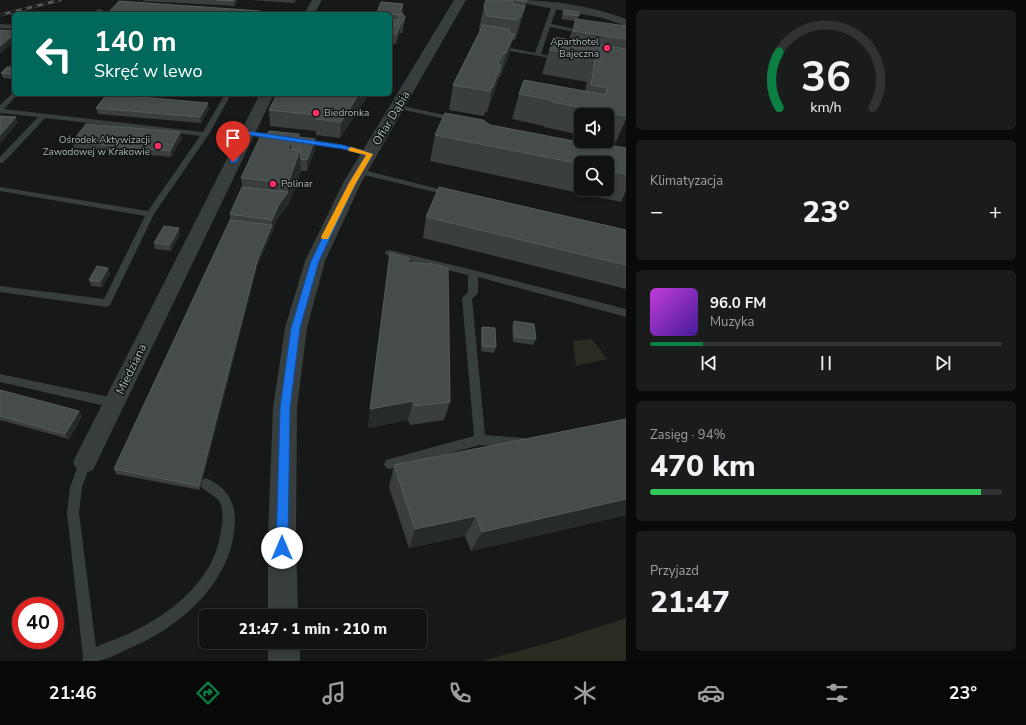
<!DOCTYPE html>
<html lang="pl">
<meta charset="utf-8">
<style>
:root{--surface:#111313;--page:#1a1c1c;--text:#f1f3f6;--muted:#9c9ea0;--line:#303233;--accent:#0b8043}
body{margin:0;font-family:"Nunito Sans",sans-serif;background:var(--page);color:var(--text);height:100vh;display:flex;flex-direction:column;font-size:15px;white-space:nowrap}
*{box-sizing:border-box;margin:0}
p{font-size:13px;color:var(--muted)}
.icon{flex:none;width:22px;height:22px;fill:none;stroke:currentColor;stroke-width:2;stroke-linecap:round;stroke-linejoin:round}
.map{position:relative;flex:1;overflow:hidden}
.side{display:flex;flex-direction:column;gap:10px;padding:10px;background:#090a0a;width:400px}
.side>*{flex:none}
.hud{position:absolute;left:12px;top:12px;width:380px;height:84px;border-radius:6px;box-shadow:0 2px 6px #0003,0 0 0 1px var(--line);background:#00695c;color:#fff;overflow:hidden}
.buttons{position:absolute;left:574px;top:108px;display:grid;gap:8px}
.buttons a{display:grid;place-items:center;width:40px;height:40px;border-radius:6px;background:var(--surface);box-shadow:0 2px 6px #0003,0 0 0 1px var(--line);font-size:20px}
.speed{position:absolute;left:12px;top:597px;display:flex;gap:8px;font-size:20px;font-weight:700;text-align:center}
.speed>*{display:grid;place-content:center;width:52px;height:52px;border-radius:50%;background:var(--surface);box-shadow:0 2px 6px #0003,0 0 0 1px var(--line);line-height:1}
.speed .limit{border:6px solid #d22;background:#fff;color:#111}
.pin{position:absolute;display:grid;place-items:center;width:34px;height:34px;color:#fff;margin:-41px -17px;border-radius:50% 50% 50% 0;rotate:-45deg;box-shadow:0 0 4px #0007}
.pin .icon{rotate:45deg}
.me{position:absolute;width:44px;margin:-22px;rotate:0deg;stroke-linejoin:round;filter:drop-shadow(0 0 3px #0008)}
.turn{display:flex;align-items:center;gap:14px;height:84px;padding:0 16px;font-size:18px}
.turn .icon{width:52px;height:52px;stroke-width:2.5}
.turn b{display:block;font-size:28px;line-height:34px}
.big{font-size:30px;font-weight:800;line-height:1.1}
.side .widget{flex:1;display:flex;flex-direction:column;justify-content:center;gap:6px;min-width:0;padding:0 14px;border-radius:6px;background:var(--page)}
.side .dial{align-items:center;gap:0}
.dial svg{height:104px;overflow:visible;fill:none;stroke:var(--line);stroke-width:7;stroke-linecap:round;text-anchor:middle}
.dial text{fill:var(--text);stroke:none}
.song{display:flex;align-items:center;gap:12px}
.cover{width:48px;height:48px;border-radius:6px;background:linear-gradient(135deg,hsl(290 70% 55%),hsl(260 70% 35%))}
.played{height:4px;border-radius:2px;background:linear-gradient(90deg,var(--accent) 15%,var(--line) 15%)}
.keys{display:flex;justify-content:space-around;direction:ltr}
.heat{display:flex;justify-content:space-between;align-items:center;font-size:22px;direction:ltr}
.charge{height:6px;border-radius:3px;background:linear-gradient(90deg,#34c759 94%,var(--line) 0)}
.trip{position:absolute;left:199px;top:609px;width:228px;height:40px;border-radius:6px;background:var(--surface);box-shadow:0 2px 6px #0003,0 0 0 1px var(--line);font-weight:800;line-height:40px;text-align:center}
.tab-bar{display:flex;height:64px;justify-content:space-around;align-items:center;background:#070808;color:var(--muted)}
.tab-bar .icon{width:28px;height:28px}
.tab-bar .selected{color:var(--accent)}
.tab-bar b{font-size:18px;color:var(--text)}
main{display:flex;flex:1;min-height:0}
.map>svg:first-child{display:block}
.green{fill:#2a2c22}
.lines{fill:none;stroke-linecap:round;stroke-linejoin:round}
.service{fill:#373e3d;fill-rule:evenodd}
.minor{fill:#373e3d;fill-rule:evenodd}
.tertiary{fill:#373e3d;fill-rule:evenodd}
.rail-casing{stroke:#505957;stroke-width:3}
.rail{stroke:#121414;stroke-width:2;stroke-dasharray:5.5;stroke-linecap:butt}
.wall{fill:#3a3e3e;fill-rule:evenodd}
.shaded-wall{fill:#272a2a}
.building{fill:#464b4b;stroke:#555d5b}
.route{fill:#1a73e8;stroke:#114b97}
.slow{fill:#f59e0b}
.poi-dot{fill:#f82f64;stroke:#121414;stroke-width:1.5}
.labels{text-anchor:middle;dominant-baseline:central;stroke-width:3;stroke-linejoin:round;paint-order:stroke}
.far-poi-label{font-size:10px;fill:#a8b9b5;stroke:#121414;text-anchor:end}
.street-label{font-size:12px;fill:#a8b9b5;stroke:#121414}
</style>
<main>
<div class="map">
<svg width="626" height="661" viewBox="0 0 626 661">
<rect width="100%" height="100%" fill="#171919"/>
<g class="green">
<polygon points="592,339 607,359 576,366 573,341"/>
<polygon points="626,618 626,661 482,661 555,641"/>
</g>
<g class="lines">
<g class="service">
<polygon points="555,3 558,5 551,24 588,32 585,34 550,27 541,54 563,58 563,60 503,50 503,48 505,47 535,53 552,5"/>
<polygon points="98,9 103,10 99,14 93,14"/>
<polygon points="0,24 14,25 14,29 0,28"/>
<polygon points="14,92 14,94 18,94 4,109 203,132 225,94 231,94 209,134 154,214 110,305 107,307 0,292 0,286 104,299 145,216 0,191 0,187 148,211 200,136 45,118 3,163 0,163 0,157 38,117 0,113 0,105"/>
<polygon points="397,105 455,117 458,119 455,121 395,108 394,107"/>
<polygon points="244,131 275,135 279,137 275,139 247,135 244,135"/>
<polygon points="300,139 343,145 373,152 374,154 370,156 343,149 303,143 299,141"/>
<polygon points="356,169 359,169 451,192 455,194 451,196 356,173"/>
<polygon points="389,250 473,270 626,309 626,317 478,277 478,293 472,299 485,435 522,438 526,439 528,443 526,447 522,448 480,445 390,469 386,468 384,464 386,460 474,436 462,298 468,292 468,275 386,255 385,253 386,251"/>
<polygon points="0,374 114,398 118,400 120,403 118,406 114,408 0,382"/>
<path d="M 85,457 L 89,458 L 91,462 L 82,487 L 79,513 L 96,647 C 109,641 123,637 136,630 C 173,612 213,579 220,536 C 222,526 224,514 221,505 C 218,495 204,493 200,484 L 202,480 L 206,478 C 225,486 235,500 235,520 C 234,581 181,627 128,649 C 119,653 107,660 97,661 C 92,661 87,661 82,661 L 83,657 L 67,513 L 70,487 L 81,458 Z"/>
</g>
<g class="minor">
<polygon points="312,0 322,0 314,14 304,14"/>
<path d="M 517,0 C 553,0 592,6 626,19 L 626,26 L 603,18 L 522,3 Z"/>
<polygon points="260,94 274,94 93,470 85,473 77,470 73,462 77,454"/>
</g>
<g class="tertiary">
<polygon points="454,0 466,0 361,183 325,261 307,328 297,408 296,535 298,616 268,616 268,535 273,408 285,328 305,261 343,183"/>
<rect x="268" y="642" width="32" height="19"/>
</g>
<defs>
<polyline id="rail" points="0,15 60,0"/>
</defs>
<use href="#rail" class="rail-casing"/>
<use href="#rail" class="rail"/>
</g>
<g class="wall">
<polygon points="143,0 237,0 237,1 235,6 143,1"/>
<polygon points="250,0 296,0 294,3"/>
<polygon points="486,0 527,0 519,29 515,40 513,40 511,44 508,58 500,77 499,77 495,90 487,112 485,112 484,116 449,110 453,85 480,32 479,29 484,6"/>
<polygon points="381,2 403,4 403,15 405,16 404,26 402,33 400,33 396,44 390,43 390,14 377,14"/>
<polygon points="564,10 579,12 578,19 626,39 626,119 616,142 607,140 607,115 581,115 581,135 544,127 544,126 512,119 519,94 585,91 587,82 542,74 553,37 569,40 575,21 561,19"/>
<polygon points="14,67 14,79 3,78 1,73"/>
<polygon points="194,94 217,94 216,96"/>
<polygon points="369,94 340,138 316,135 316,131 270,126 269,110"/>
<polygon points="96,108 209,109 201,123 98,114"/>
<path d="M 490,125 L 584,143 L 626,148 L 626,191 L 621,202 L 430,161 L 435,135 ZM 581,163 L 607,163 L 607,189 L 581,189 Z"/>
<polygon points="180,132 182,138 171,157 74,148 72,142"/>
<polygon points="299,134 299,137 315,139 315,150 307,171 301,171 289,204 278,217 257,267 200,490 116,474 114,469 230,220 230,214 242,187 241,178 266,135"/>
<polygon points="426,217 626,230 626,289 423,238"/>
<polygon points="180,234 171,251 155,249 154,243"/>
<polygon points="390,253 409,262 450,402 444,420 410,425 408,420 368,428"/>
<polygon points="108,268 110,274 102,287 91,286 89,280"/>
<polygon points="514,321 536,339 533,345 513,342 512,327"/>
<polygon points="482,327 496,347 494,353 481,351 481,332"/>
<polygon points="0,390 82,416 69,439 0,420"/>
<polygon points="626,419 626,515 471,551 465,536 409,548 389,487 394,465"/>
</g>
<g class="shaded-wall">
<polygon points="235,0 237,0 237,1 235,6 234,1"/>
<polygon points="403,4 402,14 400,13"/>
<polygon points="525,6 519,29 515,40 521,17"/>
<polygon points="405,16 404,26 402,33 403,23"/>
<polygon points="401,22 400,33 396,44 397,34"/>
<polygon points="14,34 14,41 0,54 0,46"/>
<polygon points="514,34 508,58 500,77 506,53"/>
<polygon points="503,52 498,73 501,65 495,90 487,112 498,65"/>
<polygon points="359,94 369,94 340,138 341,122"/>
<polygon points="208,103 209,109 201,123 200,117"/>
<polygon points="16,117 18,123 0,144 0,135"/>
<polygon points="180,132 182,138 171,157 170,151"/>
<polygon points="292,139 293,158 288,149"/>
<polygon points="315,139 315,150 307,171 307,160"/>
<polygon points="300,150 301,171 289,204 278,217 273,231 272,220 278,206 288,192 288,183"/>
<polygon points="272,225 273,231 257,267 200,490 199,486 257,261"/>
<polygon points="179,228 180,234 171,251 170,245"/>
<polygon points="108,268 110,274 102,287 100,282"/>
<polygon points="413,401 408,420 368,428 370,409"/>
<polygon points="79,411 82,416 69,439 65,434"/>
<polygon points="626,499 626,515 471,551 482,532"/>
<polygon points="476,516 465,536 409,548 415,529"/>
</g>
<g class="building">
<polygon points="216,0 235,0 234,1"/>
<polygon points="486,0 514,0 512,4 525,6 521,17 519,17 518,20 487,16 484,6"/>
<polygon points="516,0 527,0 526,2"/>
<polygon points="119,1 261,11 259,14 107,14"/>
<polygon points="381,2 403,4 400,13 403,13 402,15 405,16 403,23 401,22 397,34 390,33 390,25 397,25 400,15 377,13"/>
<polygon points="564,10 579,12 579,16 563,14"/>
<polygon points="390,19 398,20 397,25 390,25"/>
<polygon points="576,19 626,26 626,39 573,31"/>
<polygon points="483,25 510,29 509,33 514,34 506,53 503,52 498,65 501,65 493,87 491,87 490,91 453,85"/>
<polygon points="0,30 14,31 14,34 0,46"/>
<polygon points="553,37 626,49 626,116 552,102 552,100 519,94 524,80 606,95 607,88 591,85 595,60 603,62 603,59 550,50"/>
<polygon points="7,67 14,67 14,74 1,73"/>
<polygon points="107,94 208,103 200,117 96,108"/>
<polygon points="277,94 359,94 341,122 316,119 316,115 269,110"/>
<polygon points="445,113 483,120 490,125 584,143 593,142 626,148 626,174 607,170 607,163 581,163 581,164 435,135"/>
<polygon points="0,116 16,117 0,135"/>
<polygon points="86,124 180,132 170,151 72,142"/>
<polygon points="269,131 299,134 299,137 315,139 307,160 301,159 300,150 292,149 292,139 266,135"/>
<polygon points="261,135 292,139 288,149 300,150 288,183 241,178"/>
<polygon points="242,187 288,192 278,206 272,220 230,214"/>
<polygon points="439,187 626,230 626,265 426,217"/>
<polygon points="230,220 272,225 257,261 199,486 114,469"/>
<polygon points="164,226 179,228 170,245 154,243"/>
<polygon points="390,253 409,258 408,262 429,264 429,263 448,268 450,402 414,406 413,401 370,409"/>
<polygon points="97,266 108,268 100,282 89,280"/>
<polygon points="514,321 534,324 536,339 515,337"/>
<polygon points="482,327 495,328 496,347 483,346"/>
<polygon points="0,390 79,411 65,434 0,416"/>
<polygon points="626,419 626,499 482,532 476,516 415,529 394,465"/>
</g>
<polygon class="route" points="247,131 343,145 373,154 356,183 319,261 300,328 290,408 288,548 286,552 282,554 278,552 276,548 280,408 291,328 311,261 349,183 366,155 343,149 249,135 237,162 231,163 230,162 244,133"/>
<polygon class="slow" points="351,147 373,154 356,183 328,239 322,239 321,237 349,183 366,155 349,151 348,149"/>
<g class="poi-dot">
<circle cx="607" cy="48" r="4"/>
<circle cx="316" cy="113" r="4"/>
<circle cx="158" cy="146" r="4"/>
<circle cx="273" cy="184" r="4"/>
</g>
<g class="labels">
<g class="far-poi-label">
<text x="599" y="42">Aparthotel<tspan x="599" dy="12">Bajeczna</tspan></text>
<text x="324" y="113" text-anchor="start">Biedronka</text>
<text x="150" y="140">Ośrodek Aktywizacji<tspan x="150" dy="12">Zawodowej w Krakowie</tspan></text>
<text x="281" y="184" text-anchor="start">Polinar</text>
</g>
<g class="street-label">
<text transform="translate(391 118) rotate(-59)">Ofiar Dąbia</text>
<text transform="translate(131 369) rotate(-64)">Miedziana</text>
</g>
</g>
</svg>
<div class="buttons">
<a><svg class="icon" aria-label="sound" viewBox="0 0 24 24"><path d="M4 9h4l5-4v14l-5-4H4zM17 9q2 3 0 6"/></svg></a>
<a><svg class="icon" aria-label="search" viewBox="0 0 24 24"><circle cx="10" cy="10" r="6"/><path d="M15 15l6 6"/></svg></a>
</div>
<div class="speed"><div class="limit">40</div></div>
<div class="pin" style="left:233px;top:162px;background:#d93025"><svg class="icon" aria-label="arrive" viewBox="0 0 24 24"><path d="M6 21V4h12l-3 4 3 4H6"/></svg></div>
<svg class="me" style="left:282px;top:548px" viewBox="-20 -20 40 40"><circle r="19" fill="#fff"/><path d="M0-13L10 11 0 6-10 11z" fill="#1a73e8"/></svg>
<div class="trip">21:47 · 1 min · 210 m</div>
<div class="hud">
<div class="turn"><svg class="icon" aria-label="left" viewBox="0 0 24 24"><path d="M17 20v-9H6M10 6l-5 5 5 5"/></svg><div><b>140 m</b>Skręć w lewo</div></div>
</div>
</div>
<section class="side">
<div class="widget dial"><svg viewBox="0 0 100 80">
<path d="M14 69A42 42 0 1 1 86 69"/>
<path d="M14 69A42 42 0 0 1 14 26" stroke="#0b8043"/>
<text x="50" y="56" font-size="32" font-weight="700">36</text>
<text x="50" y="72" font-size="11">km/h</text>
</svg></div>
<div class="widget"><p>Klimatyzacja</p>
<div class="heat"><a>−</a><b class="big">23°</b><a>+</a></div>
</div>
<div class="widget">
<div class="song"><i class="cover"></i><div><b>96.0 FM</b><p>Muzyka</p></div></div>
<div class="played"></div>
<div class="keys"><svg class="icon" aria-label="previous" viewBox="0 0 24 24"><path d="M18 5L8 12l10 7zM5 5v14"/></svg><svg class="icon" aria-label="pause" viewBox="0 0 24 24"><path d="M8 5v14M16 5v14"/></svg><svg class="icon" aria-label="next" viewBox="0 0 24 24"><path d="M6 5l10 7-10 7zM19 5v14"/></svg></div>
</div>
<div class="widget"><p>Zasięg · 94%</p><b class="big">470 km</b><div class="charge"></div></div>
<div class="widget"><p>Przyjazd</p><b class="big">21:47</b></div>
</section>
</main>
<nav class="tab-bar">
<b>21:46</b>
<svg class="icon selected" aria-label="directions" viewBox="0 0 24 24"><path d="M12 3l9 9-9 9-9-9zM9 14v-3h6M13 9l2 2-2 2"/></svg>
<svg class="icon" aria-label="music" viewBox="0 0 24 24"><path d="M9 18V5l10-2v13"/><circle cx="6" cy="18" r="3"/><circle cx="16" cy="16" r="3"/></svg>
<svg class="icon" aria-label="phone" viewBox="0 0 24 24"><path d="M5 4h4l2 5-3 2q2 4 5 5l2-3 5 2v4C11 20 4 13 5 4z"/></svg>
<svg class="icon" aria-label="climate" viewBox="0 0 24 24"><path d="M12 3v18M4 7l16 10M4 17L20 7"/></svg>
<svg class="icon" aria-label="car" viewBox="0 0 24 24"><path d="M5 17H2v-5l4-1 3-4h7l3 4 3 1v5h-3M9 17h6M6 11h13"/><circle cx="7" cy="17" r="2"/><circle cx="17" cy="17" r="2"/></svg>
<svg class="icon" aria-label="filters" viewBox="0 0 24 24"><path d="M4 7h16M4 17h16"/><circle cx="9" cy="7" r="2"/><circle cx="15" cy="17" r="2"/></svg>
<b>23°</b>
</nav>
